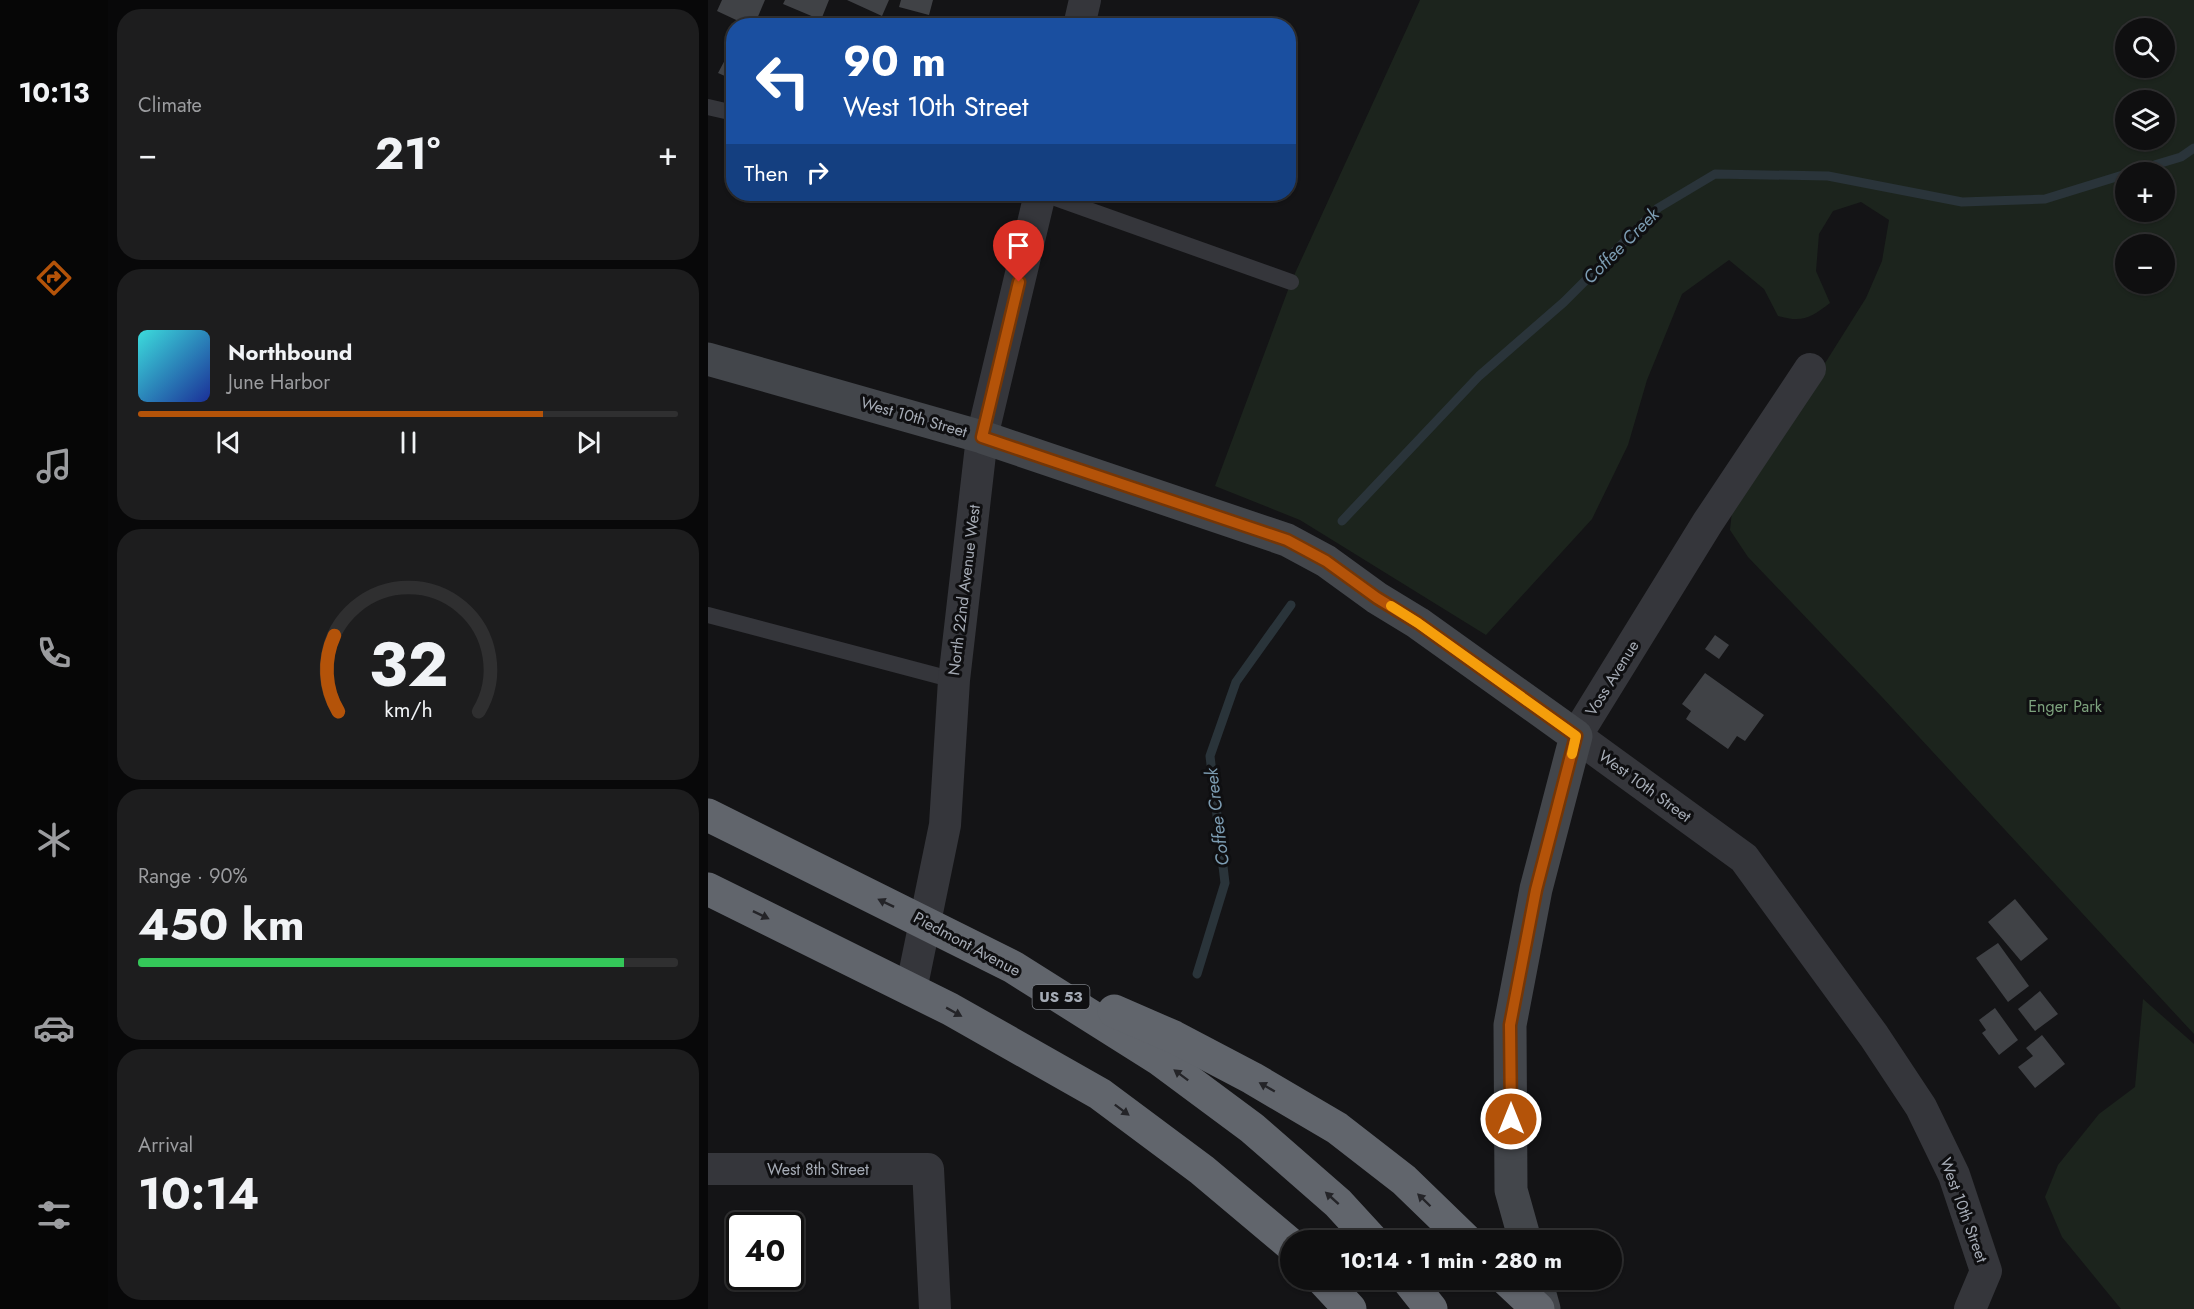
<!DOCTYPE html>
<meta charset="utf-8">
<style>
:root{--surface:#0f0f10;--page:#1d1d1e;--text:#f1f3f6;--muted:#9b9c9f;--line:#2f2f30;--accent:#b45309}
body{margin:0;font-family:Jost,sans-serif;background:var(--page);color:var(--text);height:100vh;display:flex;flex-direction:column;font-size:22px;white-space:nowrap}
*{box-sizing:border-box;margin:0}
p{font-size:20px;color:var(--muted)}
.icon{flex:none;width:33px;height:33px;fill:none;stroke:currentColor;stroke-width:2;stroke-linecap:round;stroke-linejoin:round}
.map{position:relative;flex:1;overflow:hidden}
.details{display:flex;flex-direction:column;gap:9px;padding:9px;background:#080809;width:600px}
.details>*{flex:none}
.hud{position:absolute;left:18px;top:18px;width:570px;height:183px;border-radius:24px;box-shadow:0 2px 4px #0004,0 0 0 2px var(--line);background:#1a4fa0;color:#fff;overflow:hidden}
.tools{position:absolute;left:1407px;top:18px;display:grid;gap:12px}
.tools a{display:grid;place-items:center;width:60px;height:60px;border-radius:50%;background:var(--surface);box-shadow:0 2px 4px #0004,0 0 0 2px var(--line);font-size:30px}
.speed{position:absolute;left:18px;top:1212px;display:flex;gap:12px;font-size:30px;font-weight:700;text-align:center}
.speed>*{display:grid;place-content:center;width:78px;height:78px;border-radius:50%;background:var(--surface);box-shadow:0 2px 4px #0004,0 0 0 2px var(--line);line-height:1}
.speed .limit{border:3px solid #111;border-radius:9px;background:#fff;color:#111}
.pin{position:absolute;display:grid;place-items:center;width:51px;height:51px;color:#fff;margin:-62px -26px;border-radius:50% 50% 50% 0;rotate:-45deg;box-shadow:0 0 6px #0007}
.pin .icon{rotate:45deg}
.me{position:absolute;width:66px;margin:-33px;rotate:0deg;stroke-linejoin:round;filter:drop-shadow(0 0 4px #0008)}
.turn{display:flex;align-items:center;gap:21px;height:126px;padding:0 18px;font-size:27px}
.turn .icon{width:78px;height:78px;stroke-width:2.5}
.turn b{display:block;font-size:42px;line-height:51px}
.then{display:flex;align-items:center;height:57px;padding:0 18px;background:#0003;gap:12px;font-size:22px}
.big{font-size:45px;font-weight:700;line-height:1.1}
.details .tile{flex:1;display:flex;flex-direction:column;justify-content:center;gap:9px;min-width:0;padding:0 21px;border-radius:24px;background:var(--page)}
.details .dial{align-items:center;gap:0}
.dial svg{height:156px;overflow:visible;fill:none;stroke:var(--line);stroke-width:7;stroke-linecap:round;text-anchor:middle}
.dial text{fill:var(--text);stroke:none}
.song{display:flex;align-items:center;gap:18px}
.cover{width:72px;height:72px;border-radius:9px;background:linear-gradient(135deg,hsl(180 70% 55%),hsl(230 70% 35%))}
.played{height:6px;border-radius:3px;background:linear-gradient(90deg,var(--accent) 75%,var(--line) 75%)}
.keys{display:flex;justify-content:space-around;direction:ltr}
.heat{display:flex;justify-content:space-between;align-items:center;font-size:33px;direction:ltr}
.charge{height:9px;border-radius:4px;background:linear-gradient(90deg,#34c759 90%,var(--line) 0)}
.trip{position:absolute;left:572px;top:1230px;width:342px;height:60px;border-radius:30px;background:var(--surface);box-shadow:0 2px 4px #0004,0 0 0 2px var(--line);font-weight:700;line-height:60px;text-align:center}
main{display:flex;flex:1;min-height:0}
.tabs{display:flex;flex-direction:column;width:108px;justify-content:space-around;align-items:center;background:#060606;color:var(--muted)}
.tabs .icon{width:42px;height:42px}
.tabs .selected{color:var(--accent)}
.tabs b{font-size:27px;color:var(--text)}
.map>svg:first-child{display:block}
.green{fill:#1c241d;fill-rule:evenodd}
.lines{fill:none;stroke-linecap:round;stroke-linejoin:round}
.stream{stroke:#2a343a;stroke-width:9}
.building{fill:#404246}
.lane{stroke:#35363b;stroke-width:16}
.street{stroke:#35363b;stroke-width:32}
.secondary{stroke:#43464b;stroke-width:33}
.highway{stroke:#61656c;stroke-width:33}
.oneway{fill:#242428}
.route-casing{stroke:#753606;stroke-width:15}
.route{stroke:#b45309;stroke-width:10}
.slow{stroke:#f59e0b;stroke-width:10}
.labels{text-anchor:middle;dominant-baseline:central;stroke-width:6;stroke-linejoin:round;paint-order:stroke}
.shield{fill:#0f0f11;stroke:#797d84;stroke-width:1.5}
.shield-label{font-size:15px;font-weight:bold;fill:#a6acb6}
.street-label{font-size:16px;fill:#a6acb6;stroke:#0f0f11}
.park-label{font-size:16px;fill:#7da27d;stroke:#0f0f11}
.water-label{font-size:18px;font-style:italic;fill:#7c9cb2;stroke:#0f0f11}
</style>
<main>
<nav class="tabs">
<b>10:13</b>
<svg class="icon selected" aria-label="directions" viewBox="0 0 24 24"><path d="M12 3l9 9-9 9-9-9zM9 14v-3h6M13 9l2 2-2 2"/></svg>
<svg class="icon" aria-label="music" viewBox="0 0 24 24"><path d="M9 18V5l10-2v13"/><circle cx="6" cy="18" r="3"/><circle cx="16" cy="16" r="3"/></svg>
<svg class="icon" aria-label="phone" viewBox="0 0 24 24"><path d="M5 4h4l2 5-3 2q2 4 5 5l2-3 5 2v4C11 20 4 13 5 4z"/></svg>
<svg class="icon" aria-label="climate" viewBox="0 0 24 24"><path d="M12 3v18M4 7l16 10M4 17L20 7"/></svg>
<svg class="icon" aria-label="car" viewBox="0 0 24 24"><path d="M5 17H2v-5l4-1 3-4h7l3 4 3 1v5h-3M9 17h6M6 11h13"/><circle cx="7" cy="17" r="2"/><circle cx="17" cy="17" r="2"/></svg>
<svg class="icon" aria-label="filters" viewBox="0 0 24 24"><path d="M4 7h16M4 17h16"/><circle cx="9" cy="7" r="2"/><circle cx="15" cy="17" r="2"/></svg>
</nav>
<section class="details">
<div class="tile"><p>Climate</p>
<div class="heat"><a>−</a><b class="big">21°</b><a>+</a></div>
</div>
<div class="tile">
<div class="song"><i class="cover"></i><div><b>Northbound</b><p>June Harbor</p></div></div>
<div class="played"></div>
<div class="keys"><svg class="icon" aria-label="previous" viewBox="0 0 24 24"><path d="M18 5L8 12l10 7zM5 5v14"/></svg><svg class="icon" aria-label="pause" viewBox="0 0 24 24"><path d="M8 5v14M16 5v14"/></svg><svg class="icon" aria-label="next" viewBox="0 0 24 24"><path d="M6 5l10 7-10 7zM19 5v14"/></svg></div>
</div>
<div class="tile dial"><svg viewBox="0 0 100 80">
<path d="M14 69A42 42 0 1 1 86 69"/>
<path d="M14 69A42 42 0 0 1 12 30" stroke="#b45309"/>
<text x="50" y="56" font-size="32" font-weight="700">32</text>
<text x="50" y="72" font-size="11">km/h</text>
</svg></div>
<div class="tile"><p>Range · 90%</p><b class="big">450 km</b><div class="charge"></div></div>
<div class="tile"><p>Arrival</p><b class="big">10:14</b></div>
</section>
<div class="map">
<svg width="1486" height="1309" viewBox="0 0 1486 1309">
<rect width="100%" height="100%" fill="#141416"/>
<g class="green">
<path d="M 712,0 L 1486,0 L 1486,1034 L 1174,697 L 1040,557 L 1022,530 L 1024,511 L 1158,298 L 1174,261 L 1181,220 L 1153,202 L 1125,211 L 1111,234 L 1108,271 L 1122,303 C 1102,318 1095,323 1070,316 L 1056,289 L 1021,260 L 974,294 L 939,380 L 920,445 L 884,519 L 778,635 L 592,520 L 507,486 L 583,282 ZM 1418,28 L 1456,28 L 1456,68 L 1418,68 ZM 1418,100 L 1456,100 L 1456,140 L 1418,140 ZM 1418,172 L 1456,172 L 1456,212 L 1418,212 ZM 1418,244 L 1456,244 L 1456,284 L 1418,284 Z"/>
<polygon points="1435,999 1486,1044 1486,1309 1413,1309 1354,1237 1337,1197 1350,1165 1391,1114 1427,1087"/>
</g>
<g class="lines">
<g class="stream">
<polyline points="1423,172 1473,157 1486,148"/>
<polyline points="634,521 771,376 856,302 950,208 1007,174 1120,176 1254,202 1337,199 1418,174"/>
<polyline points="489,974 517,883 502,756 528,682 583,605"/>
</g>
</g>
<g class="building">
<polygon points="14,0 57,0 46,26 41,26 9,11"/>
<polygon points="77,0 121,0 113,20 75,4"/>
<polygon points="139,0 181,0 174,16"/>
<polygon points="193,0 225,0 221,15 191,7"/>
<polygon points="18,58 26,62 26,80 10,73"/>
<polygon points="1007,635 1021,645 1011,659 997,649"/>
<polygon points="997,673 1056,715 1037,741 1029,736 1020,749 978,719 983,711 974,704"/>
<polygon points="1307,899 1340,939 1313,961 1280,922"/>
<polygon points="1290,943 1321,986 1300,1002 1268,958"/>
<polygon points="1332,991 1350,1014 1327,1031 1310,1009"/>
<polygon points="1287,1008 1310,1040 1291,1055 1274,1033 1278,1030 1271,1020"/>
<polygon points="1334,1035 1357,1064 1327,1088 1310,1067 1325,1056 1318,1048"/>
</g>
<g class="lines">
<g class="lane">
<polyline points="0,107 26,113"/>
<polyline points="336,194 583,282"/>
<polyline points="0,615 246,680"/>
</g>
<g class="street">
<polyline points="371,26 377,0"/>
<polyline points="1102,369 1000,522 868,736 1036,858 1166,1036 1213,1107 1246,1175 1278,1271 1262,1309"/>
<polyline points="203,990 237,825 246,680 274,437 332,194"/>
<polyline points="0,1169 220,1169 227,1309"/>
</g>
<g class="secondary">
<polyline points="0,359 274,437 579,540 618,561 669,598 710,623 868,736 828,889 802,1025 803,1190 817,1240"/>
<polyline points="828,1280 836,1309"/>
</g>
<g class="highway">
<polyline points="0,815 305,967 451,1059 544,1128 630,1203 664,1240"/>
<polyline points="0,889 242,1009 392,1094 494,1170 582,1244"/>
<polyline points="406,1011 466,1037 544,1078 629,1128 696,1180 758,1240"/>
<polyline points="615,1280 642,1309"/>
<polyline points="700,1280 723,1309"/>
<polyline points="799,1280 830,1309"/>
</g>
</g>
<defs><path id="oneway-solid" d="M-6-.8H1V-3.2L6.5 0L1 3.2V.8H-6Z" transform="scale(1.5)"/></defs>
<g class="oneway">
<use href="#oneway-solid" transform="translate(178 903) rotate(-154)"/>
<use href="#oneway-solid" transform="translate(53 915) rotate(26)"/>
<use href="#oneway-solid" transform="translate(246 1012) rotate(29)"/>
<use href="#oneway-solid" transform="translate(473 1075) rotate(-143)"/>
<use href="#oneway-solid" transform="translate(559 1087) rotate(-150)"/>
<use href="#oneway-solid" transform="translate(414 1110) rotate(37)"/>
<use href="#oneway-solid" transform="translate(624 1198) rotate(-138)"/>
<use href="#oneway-solid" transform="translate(716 1200) rotate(-136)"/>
</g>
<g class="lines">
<defs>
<polyline id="route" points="311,282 274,437 579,540 618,561 669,598 710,623 868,736 828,890 802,1025 803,1119"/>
</defs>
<use href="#route" class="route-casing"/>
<use href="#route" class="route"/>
<polyline class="slow" points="683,606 710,623 868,736 864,754"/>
</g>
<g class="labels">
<rect class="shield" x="324.5" y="985" width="57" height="24" rx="4.5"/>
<g class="shield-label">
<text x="353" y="997">US 53</text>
</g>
<g class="street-label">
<text transform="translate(206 417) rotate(16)">West 10th Street</text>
<text transform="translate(256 590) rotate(-83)">North 22nd Avenue West</text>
<text transform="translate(904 678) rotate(-58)">Voss Avenue</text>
<text transform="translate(937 786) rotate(36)">West 10th Street</text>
<text transform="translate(259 944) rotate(28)">Piedmont Avenue</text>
<text x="110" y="1169">West 8th Street</text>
<text transform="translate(1256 1210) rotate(70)">West 10th Street</text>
</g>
<g class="park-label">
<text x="1357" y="706">Enger Park</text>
</g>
<g class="water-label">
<text transform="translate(913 246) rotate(-45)">Coffee Creek</text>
<text transform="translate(509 817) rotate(-97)">Coffee Creek</text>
</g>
</g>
</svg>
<div class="tools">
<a><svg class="icon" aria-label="search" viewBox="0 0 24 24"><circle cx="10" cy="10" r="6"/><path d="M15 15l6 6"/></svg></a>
<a><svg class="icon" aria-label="layers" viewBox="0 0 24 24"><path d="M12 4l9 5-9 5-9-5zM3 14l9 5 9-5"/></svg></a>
<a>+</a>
<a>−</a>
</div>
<div class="speed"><div class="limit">40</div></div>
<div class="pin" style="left:311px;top:282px;background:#d93025"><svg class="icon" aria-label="arrive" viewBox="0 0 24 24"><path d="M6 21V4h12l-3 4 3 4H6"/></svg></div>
<svg class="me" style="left:803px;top:1119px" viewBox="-20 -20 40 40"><circle r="17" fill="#b45309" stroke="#fff" stroke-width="3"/><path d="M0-11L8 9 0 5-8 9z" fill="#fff"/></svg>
<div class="trip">10:14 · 1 min · 280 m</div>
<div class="hud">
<div class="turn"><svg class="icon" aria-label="left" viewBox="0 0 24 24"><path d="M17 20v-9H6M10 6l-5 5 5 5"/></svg><div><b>90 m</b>West 10th Street</div></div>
<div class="then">Then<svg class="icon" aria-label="right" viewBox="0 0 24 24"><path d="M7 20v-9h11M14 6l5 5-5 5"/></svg></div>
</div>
</div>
</main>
